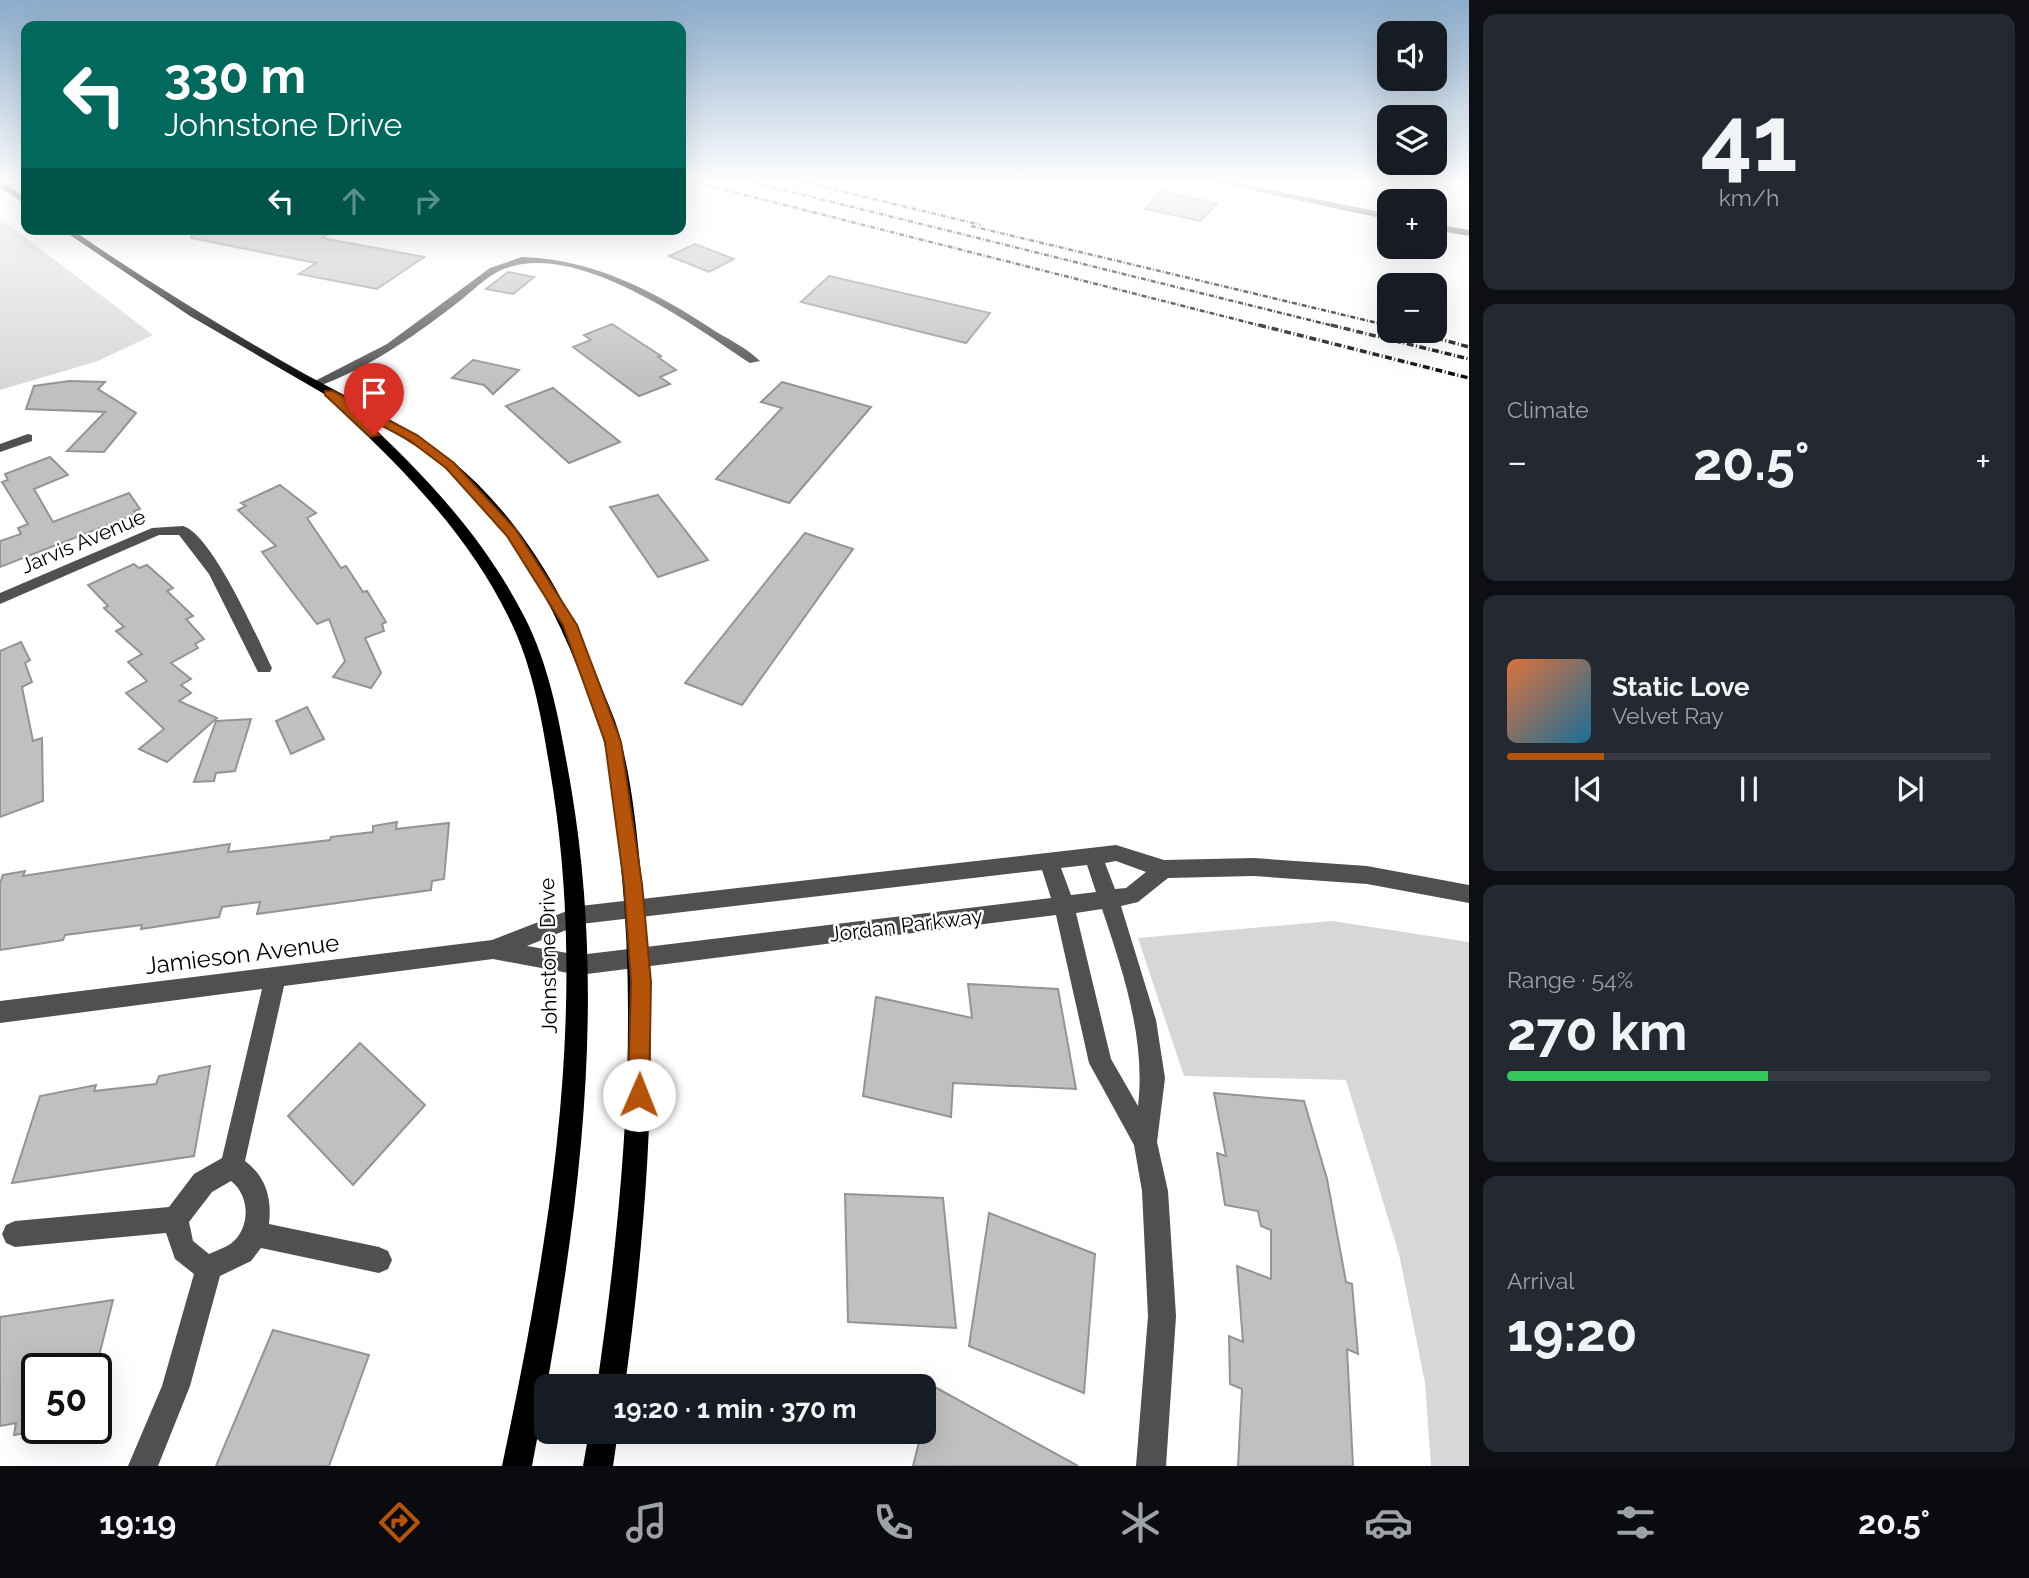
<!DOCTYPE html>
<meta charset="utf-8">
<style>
:root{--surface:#171b24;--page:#242831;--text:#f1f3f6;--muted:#9ea1a6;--line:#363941;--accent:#b45309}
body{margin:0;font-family:Raleway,sans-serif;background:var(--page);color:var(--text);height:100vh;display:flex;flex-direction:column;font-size:26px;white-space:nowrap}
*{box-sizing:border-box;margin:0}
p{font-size:23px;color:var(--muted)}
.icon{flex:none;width:38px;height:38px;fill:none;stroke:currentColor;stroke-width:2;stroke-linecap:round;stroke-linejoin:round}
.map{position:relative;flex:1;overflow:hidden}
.details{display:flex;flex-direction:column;gap:14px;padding:14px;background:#0d0f14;width:560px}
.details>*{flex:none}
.banner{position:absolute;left:21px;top:21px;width:665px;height:214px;border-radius:14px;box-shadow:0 7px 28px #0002;background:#00695c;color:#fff;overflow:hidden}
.controls{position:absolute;left:1377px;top:21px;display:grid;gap:14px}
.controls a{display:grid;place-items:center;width:70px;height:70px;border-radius:14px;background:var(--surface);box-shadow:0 7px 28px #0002;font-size:35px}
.speed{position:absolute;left:21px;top:1353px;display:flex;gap:14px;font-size:35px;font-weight:700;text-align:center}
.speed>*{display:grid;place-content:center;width:91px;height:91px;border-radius:50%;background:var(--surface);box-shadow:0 7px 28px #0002;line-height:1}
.speed .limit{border:4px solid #111;border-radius:10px;background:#fff;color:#111}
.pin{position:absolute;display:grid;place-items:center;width:60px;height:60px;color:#fff;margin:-72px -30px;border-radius:50% 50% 50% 0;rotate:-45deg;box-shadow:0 0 7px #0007}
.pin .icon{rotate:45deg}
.me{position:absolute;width:77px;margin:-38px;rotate:1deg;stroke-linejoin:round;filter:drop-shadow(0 0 5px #0008)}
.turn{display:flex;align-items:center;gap:24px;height:147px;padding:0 28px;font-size:32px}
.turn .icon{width:91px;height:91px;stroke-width:2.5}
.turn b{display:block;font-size:49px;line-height:60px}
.lanes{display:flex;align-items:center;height:66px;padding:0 28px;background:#0003;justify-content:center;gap:35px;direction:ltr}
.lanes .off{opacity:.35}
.big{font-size:52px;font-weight:700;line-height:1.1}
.details .card{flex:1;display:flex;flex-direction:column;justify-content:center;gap:10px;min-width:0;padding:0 24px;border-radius:14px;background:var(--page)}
.details .dial{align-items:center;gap:0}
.dial b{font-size:91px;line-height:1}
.song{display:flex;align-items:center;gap:21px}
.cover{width:84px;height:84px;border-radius:10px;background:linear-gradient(135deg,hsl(20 70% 55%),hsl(200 70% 35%))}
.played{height:7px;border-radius:4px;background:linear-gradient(90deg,var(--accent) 20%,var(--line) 20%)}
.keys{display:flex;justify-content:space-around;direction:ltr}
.heat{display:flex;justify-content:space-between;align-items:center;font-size:38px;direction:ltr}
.charge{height:10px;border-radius:5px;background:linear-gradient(90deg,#34c759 54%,var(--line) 0)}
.trip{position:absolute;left:534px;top:1374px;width:402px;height:70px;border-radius:14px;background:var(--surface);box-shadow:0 7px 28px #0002;font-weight:700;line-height:70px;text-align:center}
.menu{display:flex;height:112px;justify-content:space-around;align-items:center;background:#090b0e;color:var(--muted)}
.menu .icon{width:49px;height:49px}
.menu .on{color:var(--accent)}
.menu b{font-size:32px;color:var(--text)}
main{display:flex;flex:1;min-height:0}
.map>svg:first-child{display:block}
.green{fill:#d7d7d7}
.building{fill:#c0c0c0;stroke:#949494;stroke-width:2}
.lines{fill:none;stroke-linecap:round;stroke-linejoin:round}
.minor{fill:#505050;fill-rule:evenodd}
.major{fill:#000;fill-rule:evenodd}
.rail-far1{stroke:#000;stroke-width:2.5;stroke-dasharray:5 2 1 2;stroke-linecap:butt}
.rail{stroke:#000;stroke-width:3.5;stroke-dasharray:7 2.5 1 2.5;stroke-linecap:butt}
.route{fill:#b45309;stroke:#753606;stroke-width:2}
.labels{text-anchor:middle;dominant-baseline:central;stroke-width:5;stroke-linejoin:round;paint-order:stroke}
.street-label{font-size:21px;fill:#000;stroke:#fff}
.near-street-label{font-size:24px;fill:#000;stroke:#fff}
</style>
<main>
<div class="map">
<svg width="1469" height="1466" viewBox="0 0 1469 1466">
<rect width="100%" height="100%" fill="#fff"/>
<g class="green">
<polygon points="0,218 153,335 98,361 0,390"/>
<polygon points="1332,921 1469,942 1469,1466 1431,1466 1425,1383 1399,1254 1346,1080 1184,1076 1138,938"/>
</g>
<g class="building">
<polygon points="1161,191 1217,203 1201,221 1145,209"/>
<polygon points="192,229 338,229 322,238 424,257 377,289 299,274 316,263 191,238"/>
<polygon points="695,244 734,259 709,272 669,256"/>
<polygon points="508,272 534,277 513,294 486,289"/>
<polygon points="829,276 990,313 966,343 801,302"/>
<polygon points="612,324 661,356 658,357 676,370 660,377 670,384 639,396 573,347 591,340 584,335"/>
<polygon points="473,360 519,370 493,394 484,385 452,378"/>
<polygon points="69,381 105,382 98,389 136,413 104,452 67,451 105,412 26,409 34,386"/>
<polygon points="782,382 871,407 789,503 716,479 782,408 761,402"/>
<polygon points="553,388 620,442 569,463 506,406"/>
<polygon points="50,457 68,475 34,489 53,522 129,493 140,509 134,511 136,514 0,567 0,541 21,534 18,528 28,524 2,482 8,480 5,474"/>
<polygon points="280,485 316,513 307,518 341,568 346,566 363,592 367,591 386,622 382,624 384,631 365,638 381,673 371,688 333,677 345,661 329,619 317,624 262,552 276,546 238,510 246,506 241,503"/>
<polygon points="658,495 708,560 658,577 610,507"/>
<polygon points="805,533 853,549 742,705 685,683"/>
<polygon points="134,564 139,568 147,565 173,588 167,591 193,616 186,619 204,639 195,644 198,648 171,663 191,679 181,685 191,693 179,701 217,718 167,762 139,749 164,729 126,693 147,681 128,662 142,654 116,631 124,627 104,608 108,606 88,585"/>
<polygon points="21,642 30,660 25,663 32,682 22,687 33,741 42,738 43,801 0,817 0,651"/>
<polygon points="307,707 324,739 291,754 276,721"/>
<polygon points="251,719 235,771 216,773 214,781 194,782 216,721"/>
<polygon points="397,822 396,829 449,823 444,879 432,881 431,890 257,914 260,902 222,907 219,917 141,929 142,925 65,935 63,940 0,950 0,883 3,875 25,871 23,876 230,844 228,852 330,840 331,837 373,832 373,826"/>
<polygon points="968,984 1058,989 1076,1089 953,1083 951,1117 863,1096 876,997 972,1018"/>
<polygon points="360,1043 425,1105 353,1185 288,1116"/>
<polygon points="210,1066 194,1156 12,1183 40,1096 96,1085 94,1091 156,1084 159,1076"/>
<polygon points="1214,1093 1304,1101 1327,1179 1346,1282 1352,1284 1358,1354 1347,1349 1353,1466 1238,1466 1242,1389 1230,1384 1229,1336 1243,1342 1237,1266 1271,1279 1271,1230 1261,1226 1258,1211 1225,1205 1217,1153 1226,1156"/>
<polygon points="845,1194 943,1198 956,1328 848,1322"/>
<polygon points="989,1213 1095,1254 1084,1393 969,1346"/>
<polygon points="113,1300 96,1368 37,1368 37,1431 14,1435 16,1423 0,1426 0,1317"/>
<polygon points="273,1330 369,1355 329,1466 216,1466"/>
<polygon points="933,1386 1078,1466 913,1466"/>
</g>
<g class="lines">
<g class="minor">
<polygon points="1204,180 1222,180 1390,214 1390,220"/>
<polygon points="1435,224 1469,230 1469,236 1435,230"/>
<path d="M 522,257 C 594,259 656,292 715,331 C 730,340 748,349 760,361 L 750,363 C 692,324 565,231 494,274 C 479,283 466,297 452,307 C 410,339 368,368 319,386 L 309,384 L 387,344 L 490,268 Z"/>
<polygon points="28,434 32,435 32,441 0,452 0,444"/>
<path d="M 183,526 C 212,534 258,639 272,668 L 270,672 L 258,672 L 209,574 L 179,535 L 159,535 L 0,604 L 0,593 L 152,528 Z"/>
<path d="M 1116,845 L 1164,860 L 1254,858 L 1367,866 L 1469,885 L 1469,903 L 1367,884 L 1254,876 L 1168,878 L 1138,902 L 1121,906 L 1156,1020 L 1165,1078 L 1157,1142 L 1168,1191 L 1176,1316 L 1166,1466 L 1136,1466 L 1148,1316 L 1142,1191 L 1134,1145 L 1089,1063 L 1056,915 L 579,975 L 493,959 L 284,986 L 245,1161 C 266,1177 272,1198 269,1224 L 379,1247 L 388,1251 L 392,1260 L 388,1269 L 379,1273 L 261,1248 L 251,1261 L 220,1276 L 190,1386 L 158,1466 L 128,1466 L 162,1386 L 194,1274 L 175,1259 L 166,1233 L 15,1247 L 6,1243 L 2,1234 L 6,1225 L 15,1221 L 169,1207 L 194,1174 L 222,1158 L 262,989 L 0,1023 L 0,1001 L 492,940 L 580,906 ZM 1116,861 L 1146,872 L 1126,888 L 1115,889 L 1105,863 ZM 1087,865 L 1096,892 L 1071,895 L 1061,868 ZM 1042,870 L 1051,898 L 579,955 L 527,946 L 581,924 ZM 1102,909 C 1123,971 1146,1040 1138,1106 L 1111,1059 L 1076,913 ZM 231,1181 C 249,1195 251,1224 234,1241 C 228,1247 217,1250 209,1254 L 193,1241 L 189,1222 L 212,1192 Z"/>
</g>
<g class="major">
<polygon points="0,180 26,198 26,205 0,187"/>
<path d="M 61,229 L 71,229 C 146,281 224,328 303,373 C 352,400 406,424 451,460 C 523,519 570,604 603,691 C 609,706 616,721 620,737 C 631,779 636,823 640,865 C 661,1039 648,1213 625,1386 L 597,1386 C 622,1213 638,1040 621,866 C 617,823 613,779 603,738 C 598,720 591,704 585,687 C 555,605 511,525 444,467 C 418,445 388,429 358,413 C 424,474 484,537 525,618 C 551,669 561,730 571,787 C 610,1018 575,1240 532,1466 L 502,1466 C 549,1242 588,1017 553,789 C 544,732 535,670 509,618 C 468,534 405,471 338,408 L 338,402 L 190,316 Z"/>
<polygon points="589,1432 618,1432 613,1466 583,1466"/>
</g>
<g class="rail-far1">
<polyline points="686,180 1266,327"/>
<polyline points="743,180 1338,327"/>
<polyline points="795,180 981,225"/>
<polyline points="971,226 1390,326"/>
</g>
<g class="rail">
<polyline points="1259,325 1469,378"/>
<polyline points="1331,325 1469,359"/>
<polyline points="1385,325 1390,326"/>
<polyline points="1411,331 1469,347"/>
</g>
</g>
<linearGradient id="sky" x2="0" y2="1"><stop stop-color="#8aabca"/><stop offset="0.47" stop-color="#fff"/><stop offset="1" stop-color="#fff" stop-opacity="0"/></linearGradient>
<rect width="1469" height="386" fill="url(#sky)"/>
<polygon class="route" points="325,391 333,391 417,435 454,463 516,530 577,625 621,742 642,884 651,982 649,1095 646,1102 639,1105 631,1102 628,1095 631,982 624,884 605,742 563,625 507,536 446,468 409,440 356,412 380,435 370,437 325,395"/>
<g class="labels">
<g class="street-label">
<text transform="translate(83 541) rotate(-23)">Jarvis Avenue</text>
<text transform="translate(906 925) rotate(-7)">Jordan Parkway</text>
<text transform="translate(548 956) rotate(-91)">Johnstone Drive</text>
</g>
<g class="near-street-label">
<text transform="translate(242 954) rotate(-7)">Jamieson Avenue</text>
</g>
</g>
</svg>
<div class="controls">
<a><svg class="icon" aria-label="sound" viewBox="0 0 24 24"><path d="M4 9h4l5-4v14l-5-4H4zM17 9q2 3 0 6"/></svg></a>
<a><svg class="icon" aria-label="layers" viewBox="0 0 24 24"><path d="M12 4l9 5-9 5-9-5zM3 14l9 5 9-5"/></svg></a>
<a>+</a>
<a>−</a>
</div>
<div class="speed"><div class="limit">50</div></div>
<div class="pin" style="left:374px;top:435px;background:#d93025"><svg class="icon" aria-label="arrive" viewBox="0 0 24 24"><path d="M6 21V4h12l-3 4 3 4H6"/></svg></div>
<svg class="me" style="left:639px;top:1095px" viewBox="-20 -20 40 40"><circle r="19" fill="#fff"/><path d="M0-13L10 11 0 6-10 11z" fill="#b45309"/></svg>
<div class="trip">19:20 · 1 min · 370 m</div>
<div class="banner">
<div class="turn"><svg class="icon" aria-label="left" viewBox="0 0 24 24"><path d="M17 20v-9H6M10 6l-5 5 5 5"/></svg><div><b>330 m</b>Johnstone Drive</div></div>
<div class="lanes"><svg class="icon" aria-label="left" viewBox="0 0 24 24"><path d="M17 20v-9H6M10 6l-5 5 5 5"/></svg><svg class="icon off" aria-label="ahead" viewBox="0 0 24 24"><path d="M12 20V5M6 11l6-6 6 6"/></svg><svg class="icon off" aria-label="right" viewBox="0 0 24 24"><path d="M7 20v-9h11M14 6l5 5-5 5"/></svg></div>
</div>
</div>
<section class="details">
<div class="card dial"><b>41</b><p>km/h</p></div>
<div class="card"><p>Climate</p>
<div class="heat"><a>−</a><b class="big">20.5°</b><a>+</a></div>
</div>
<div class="card">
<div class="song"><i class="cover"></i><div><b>Static Love</b><p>Velvet Ray</p></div></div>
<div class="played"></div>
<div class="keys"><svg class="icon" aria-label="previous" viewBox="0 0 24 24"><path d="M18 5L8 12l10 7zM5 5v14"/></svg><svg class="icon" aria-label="pause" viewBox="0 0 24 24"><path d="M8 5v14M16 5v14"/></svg><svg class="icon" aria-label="next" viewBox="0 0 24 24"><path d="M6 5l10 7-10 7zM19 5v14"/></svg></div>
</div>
<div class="card"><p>Range · 54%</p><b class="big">270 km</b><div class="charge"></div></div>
<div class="card"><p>Arrival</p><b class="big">19:20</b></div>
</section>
</main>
<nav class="menu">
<b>19:19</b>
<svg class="icon on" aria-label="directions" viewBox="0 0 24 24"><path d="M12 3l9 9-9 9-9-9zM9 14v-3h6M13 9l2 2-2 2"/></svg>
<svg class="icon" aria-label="music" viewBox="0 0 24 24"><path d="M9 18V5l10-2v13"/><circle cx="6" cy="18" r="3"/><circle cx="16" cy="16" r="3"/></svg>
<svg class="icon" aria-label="phone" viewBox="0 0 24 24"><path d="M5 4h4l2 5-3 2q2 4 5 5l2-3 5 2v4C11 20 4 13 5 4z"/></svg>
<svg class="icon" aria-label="climate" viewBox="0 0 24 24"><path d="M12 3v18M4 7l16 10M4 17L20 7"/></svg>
<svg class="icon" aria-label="car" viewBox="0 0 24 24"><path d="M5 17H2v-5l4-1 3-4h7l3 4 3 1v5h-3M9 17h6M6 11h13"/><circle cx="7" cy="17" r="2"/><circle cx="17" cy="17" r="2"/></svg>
<svg class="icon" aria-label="filters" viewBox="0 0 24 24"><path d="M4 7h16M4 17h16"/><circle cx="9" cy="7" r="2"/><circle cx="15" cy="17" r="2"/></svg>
<b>20.5°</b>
</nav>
